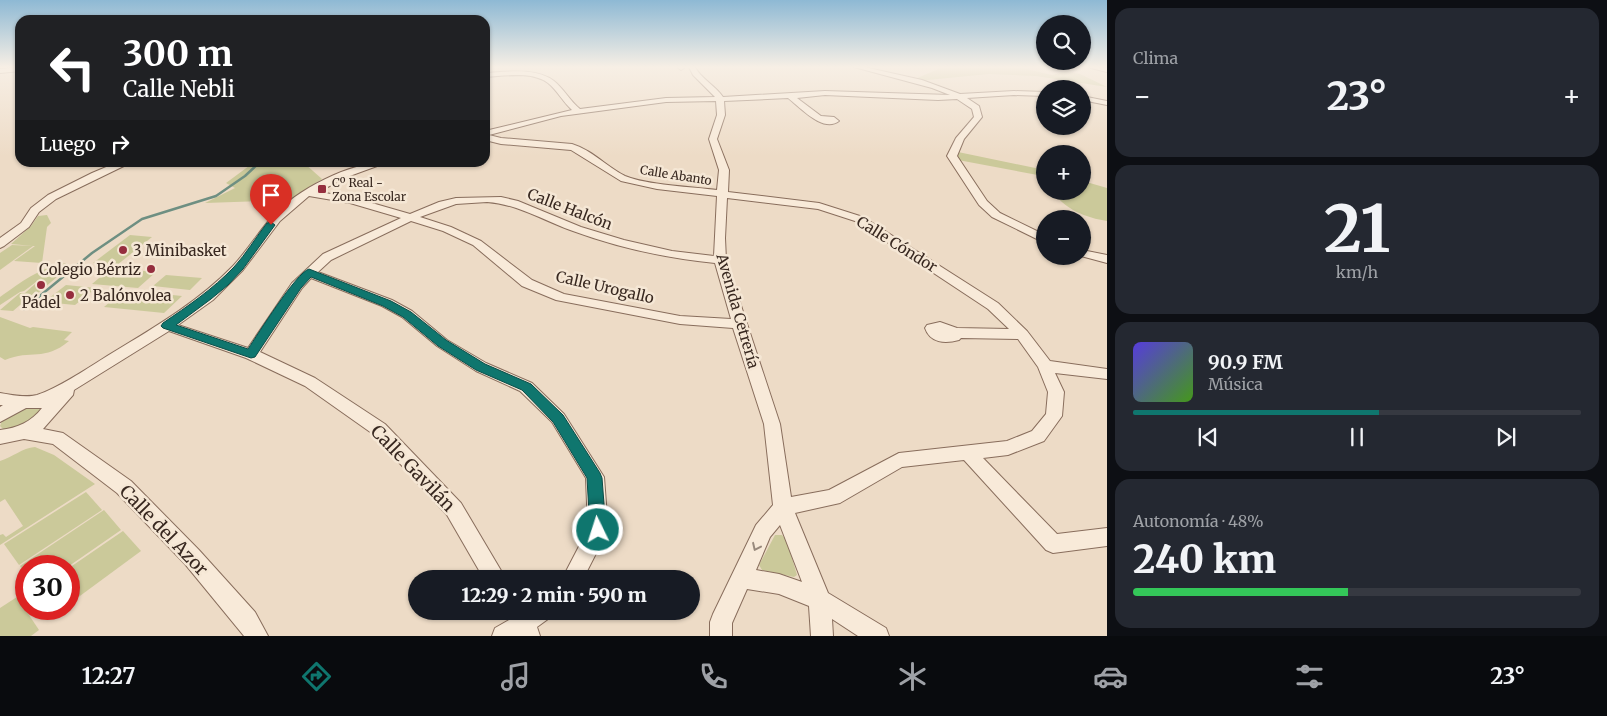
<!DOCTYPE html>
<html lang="es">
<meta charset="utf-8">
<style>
:root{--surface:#171b24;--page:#242831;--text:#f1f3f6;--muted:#9ea1a6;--line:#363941;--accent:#0f766e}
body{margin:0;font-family:Merriweather,serif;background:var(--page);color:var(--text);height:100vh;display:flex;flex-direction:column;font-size:19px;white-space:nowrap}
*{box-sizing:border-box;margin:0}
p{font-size:16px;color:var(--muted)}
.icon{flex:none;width:28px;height:28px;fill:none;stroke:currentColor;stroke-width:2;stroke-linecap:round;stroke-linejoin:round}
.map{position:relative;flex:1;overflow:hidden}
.sheet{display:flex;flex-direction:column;gap:8px;padding:8px;background:#0d0f14;width:500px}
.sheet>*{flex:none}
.guide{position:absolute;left:15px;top:15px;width:475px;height:152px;border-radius:15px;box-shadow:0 1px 4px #0004;background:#202124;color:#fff;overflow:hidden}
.buttons{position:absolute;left:1036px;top:15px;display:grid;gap:10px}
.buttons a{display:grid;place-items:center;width:55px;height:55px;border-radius:50%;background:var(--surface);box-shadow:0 1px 4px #0004;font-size:25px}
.speed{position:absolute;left:15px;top:555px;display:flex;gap:10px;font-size:25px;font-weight:700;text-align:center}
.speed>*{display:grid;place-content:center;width:65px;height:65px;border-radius:50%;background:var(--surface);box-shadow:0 1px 4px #0004;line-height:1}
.speed .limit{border:8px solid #d22;background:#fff;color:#111}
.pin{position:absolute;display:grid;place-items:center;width:42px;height:42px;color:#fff;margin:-51px -21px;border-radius:50% 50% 50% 0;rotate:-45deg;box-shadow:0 0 5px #0007}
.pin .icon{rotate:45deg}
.me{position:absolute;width:55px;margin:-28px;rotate:356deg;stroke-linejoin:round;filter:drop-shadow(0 0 4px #0008)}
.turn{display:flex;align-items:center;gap:18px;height:105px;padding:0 25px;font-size:22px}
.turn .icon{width:65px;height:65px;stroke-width:2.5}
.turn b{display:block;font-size:35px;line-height:42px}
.then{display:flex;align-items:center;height:48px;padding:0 25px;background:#0003;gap:10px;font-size:19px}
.big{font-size:38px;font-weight:800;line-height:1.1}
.sheet .widget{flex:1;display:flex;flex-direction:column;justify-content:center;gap:8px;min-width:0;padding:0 18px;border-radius:15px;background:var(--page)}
.sheet .dial{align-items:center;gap:0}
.dial b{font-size:65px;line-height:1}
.song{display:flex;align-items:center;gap:15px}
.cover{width:60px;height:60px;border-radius:8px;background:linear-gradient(135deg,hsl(250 70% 55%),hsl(100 70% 35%))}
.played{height:5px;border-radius:2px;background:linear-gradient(90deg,var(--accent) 55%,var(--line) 55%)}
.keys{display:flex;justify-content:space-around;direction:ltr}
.heat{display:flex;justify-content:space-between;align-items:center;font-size:28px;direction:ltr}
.charge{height:8px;border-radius:4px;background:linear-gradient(90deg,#34c759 48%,var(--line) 0)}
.trip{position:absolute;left:408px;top:570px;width:292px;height:50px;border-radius:25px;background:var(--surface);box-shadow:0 1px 4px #0004;font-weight:800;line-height:50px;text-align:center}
.tabs{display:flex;height:80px;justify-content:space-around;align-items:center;background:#090b0e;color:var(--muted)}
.tabs .icon{width:35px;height:35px}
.tabs .selected{color:var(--accent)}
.tabs b{font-size:22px;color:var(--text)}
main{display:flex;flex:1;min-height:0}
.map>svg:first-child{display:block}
.green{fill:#cbc99a}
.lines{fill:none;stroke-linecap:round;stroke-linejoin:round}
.stream{stroke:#6e8f82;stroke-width:2.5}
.minor-casing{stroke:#886d5c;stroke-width:2}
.minor{fill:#f8ead9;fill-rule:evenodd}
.oneway{stroke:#98897c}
.route{fill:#0f766e;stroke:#0a4d48}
.poi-dot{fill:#952e3e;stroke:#f5e7d5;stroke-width:2}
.labels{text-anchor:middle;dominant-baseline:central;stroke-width:5;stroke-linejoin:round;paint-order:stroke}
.far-street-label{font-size:12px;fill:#382820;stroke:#f5e7d5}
.far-poi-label{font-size:12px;fill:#382820;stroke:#f5e7d5;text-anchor:start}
.street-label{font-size:15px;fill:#382820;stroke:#f5e7d5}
.poi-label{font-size:15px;fill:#382820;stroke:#f5e7d5;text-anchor:start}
.near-street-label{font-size:18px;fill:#382820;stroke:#f5e7d5}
</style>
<main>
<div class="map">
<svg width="1107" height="636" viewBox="0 0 1107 636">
<rect width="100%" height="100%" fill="#eddbc6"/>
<g class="green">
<polygon points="943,67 1018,67 1052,75 1067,71 1080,74 1107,87 1036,76 989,74 917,81 915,79"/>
<polygon points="958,152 1045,170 1045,179 1043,176 958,160"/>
<polygon points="253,163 304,163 322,179 290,200 205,203 235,188 226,183"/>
<path d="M 1083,181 L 1107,188 L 1107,221 C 1087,218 1063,209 1053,191 L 1082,191 Z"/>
<polygon points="47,215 51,223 47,227 42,263 14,261 35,246 33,246 0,270 0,253 12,245 33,246 11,244 31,226 38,216"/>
<polygon points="130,235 152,237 117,265 93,263"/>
<path d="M 66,263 L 56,276 L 51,276 L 57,277 L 38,293 L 34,293 L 13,311 L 0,310 L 20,293 L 25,293 L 44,276 L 24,291 L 20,292 L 0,305 L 0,297 C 23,281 37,269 66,263 Z"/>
<polygon points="111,268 156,272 138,288 92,284"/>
<polygon points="166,275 202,278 190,290 153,286"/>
<polygon points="66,285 96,288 75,305 44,302"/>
<polygon points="124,290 182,296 164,313 104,307"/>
<path d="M 0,317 L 30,328 L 33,327 L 72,332 L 64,340 L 69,341 C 44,362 31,349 5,360 L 0,357 Z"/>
<path d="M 39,406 L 42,411 L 39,418 L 5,431 L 0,426 C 5,410 25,407 39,406 Z"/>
<path d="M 35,447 L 54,455 L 95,484 L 0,545 L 0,535 L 3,534 L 6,537 L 23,526 L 5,499 L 0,502 L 0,461 C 13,457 22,448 35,447 Z"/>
<polygon points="86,492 102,510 19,565 4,544"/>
<polygon points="104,510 121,530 69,566 26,566 26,574 20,566"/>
<polygon points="123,531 141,551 69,604 69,568"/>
<polygon points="775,535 782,535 787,541 797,575 794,577 762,570 759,565"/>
<polygon points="17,597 39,630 31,636 0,636 0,608"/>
</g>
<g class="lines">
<polyline class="stream" points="24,309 92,253 142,219 216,196 245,176 260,162"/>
<defs>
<g id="minor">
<polygon points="20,67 20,71 0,73 0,69"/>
<polygon points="677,67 684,67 684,68 681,70"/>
<path d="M 689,67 L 695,67 C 701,79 715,85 723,97 L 825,91 L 950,95 L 932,88 L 854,67 L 864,67 L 922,80 L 960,94 L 1014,91 L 1045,92 L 1045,96 L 1014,95 L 967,98 L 979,106 L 982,117 L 964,139 L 957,156 L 987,201 L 1000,213 L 1045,235 L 1045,243 L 992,217 L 979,205 L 947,156 L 956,138 L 974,117 L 972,109 L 957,99 L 938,100 L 825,95 L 797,98 L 821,116 L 834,117 L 839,121 C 823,133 801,108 788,98 L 724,101 L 725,115 L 717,139 L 729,170 L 728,192 L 819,203 L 863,217 L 998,303 L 1027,331 L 1050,361 L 1107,369 L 1107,379 L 1055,373 L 1064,392 L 1062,416 L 1044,441 L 1008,455 L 983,458 L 1057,534 L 1107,528 L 1107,546 L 1053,553 L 1046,550 L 964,460 L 902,467 L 840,503 L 795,513 L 828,593 L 886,628 L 889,636 L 858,636 L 832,619 L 833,636 L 811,636 L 809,606 L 779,594 L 747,589 L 732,623 L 732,636 L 710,636 L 710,622 L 713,614 L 756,525 L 773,505 L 764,424 L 733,328 L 680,324 L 556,300 L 522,286 L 473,245 L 443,231 L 411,221 L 331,260 L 318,272 L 392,300 L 412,311 L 447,340 L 486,363 L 532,383 L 564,414 L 604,477 L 608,530 L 583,579 L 562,579 L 588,529 L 586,478 L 552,422 L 520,391 L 476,371 L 437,346 L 402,317 L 382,306 L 311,278 L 302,288 L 260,352 L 315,378 L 385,424 L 461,503 L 506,579 L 484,579 L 447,515 L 373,434 L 305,386 L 246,358 L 169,331 L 74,390 L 73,395 L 43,429 L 63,433 L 131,481 L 199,550 L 255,612 L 268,636 L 244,636 L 185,564 L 117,493 L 53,444 L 24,439 L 0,444 L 0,430 C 18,428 31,422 42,408 L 26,408 L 0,422 L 0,407 L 3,405 L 0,405 L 0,393 C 12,395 26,398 37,395 C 58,388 85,370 104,358 C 150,330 196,304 233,266 C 247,251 258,233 271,218 C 297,189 350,162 388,162 L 347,177 L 318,192 L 351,197 L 410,214 L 439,202 L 456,198 L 501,197 L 518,201 L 581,227 L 624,240 L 672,251 L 714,256 L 717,196 L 657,189 L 621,181 L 571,150 L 501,144 L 485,140 L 485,131 L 572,110 C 563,102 557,90 548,83 C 532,71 504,76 485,77 L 485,73 C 506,72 536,67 554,81 C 564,89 570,101 580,109 L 666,98 L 715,97 L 693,75 ZM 716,101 L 717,115 L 709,139 L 719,170 L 717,190 C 694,187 646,185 625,176 C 607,167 592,150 572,144 L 501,138 L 489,135 L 561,116 L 666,102 ZM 309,196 L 350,203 L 401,218 L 323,254 L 292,283 L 248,348 L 178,325 L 213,300 L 243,270 L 280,221 ZM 727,198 L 818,209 L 855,221 L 988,309 L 1009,329 L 957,328 L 940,322 L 927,325 L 925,328 C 930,343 945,344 959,340 L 961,338 L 1018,339 L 1038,367 L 1048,392 L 1046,414 L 1032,431 L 1007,441 L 899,453 L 829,490 L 791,497 L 780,424 L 726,260 L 725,238 ZM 487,202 C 518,204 544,221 573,231 C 619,248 666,258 715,263 L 731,319 L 680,316 L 564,294 L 532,280 L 481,241 L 451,227 L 420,217 L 456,204 ZM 780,525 L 802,582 L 779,574 L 756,570 L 770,537 Z"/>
<polygon points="1090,67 1107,68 1107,72 1091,68"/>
<polygon points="1082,96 1107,101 1107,105 1082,100"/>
<polygon points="118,162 132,162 56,199 39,212 29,227 4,246 0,248 0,238 21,223 31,208 48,195 92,173"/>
<polygon points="1082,250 1107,255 1107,263 1081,256 1082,256"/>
<polygon points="505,611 551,611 548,619 537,627 540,636 492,636 495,628 509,620"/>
</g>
</defs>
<use href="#minor" class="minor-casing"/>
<use href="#minor" class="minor"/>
</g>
<defs><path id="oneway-chevron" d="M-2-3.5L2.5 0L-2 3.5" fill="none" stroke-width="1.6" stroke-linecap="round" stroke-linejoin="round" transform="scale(1.25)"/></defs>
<use class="oneway" href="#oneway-chevron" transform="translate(756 547) rotate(115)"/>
<linearGradient id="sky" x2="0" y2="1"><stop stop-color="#8eb9d4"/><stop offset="0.43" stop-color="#f7efe5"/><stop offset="1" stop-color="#f7efe5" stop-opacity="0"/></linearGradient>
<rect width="1107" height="156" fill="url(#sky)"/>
<path class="route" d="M 271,222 L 275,225 L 243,269 L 228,285 L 211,299 L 176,325 L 248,349 C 258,334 296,273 309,269 L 391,301 L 411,312 L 446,340 L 485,364 L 531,384 L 563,415 L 600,473 L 602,478 L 606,530 L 604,535 L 598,537 L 592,535 L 590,530 L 587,478 L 553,422 L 522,390 L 476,370 L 438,346 L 403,317 L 383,306 L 311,277 L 301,288 L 255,357 L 251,358 L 163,328 L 161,326 L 163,323 C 188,306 213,289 234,267 C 246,254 256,237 267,223 Z"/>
<g class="poi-dot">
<rect x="317" y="184" width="10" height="10" rx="2.5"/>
<circle cx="123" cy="250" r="5"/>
<circle cx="151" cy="269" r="5"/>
<circle cx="41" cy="285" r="5"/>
<circle cx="70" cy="295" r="5"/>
</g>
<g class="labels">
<g class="far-street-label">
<text transform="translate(676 175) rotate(9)">Calle Abanto</text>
</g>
<g class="far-poi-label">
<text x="332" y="182">Cº Real -<tspan x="332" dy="14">Zona Escolar</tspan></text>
</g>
<g class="street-label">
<text transform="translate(570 209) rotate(21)">Calle Halcón</text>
<text transform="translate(897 244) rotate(32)">Calle Cóndor</text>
<text transform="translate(605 287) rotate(13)">Calle Urogallo</text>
<text transform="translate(738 311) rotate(74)">Avenida Cetrería</text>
</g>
<g class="poi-label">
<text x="133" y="250">3 Minibasket</text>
<text x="141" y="269" text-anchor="end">Colegio Bérriz</text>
<text x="80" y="295">2 Balónvolea</text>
<text x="41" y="302" text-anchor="middle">Pádel</text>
</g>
<g class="near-street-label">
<text transform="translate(413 468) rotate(46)">Calle Gavilán</text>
<text transform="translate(164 530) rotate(46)">Calle del Azor</text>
</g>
</g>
</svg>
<div class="buttons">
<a><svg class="icon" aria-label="search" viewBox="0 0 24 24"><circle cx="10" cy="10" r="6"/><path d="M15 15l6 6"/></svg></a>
<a><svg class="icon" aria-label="layers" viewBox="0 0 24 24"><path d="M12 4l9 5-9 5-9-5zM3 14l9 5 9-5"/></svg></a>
<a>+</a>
<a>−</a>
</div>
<div class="speed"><div class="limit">30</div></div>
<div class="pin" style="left:271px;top:225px;background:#d93025"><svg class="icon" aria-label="arrive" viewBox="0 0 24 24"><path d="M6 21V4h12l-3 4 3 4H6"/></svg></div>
<svg class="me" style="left:598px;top:530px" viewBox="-20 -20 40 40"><circle r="17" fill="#0f766e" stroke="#fff" stroke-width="3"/><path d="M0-11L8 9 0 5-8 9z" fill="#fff"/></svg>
<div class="trip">12:29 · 2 min · 590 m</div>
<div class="guide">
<div class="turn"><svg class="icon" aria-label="left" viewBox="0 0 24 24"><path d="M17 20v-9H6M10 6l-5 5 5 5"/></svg><div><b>300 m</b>Calle Nebli</div></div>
<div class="then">Luego<svg class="icon" aria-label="right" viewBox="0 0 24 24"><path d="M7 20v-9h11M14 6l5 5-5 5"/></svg></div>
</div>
</div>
<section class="sheet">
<div class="widget"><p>Clima</p>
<div class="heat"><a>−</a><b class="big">23°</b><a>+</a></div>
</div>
<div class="widget dial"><b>21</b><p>km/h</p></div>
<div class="widget">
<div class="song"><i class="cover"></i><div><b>90.9 FM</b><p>Música</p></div></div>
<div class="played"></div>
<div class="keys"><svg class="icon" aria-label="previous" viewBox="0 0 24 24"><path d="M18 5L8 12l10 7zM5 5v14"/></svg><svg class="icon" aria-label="pause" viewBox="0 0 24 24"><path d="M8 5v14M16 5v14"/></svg><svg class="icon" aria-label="next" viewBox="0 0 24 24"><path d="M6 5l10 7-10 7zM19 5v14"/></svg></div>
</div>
<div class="widget"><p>Autonomía · 48%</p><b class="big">240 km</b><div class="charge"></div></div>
</section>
</main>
<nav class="tabs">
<b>12:27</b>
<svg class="icon selected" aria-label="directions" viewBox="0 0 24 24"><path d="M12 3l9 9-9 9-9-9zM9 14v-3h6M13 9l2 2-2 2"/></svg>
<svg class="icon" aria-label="music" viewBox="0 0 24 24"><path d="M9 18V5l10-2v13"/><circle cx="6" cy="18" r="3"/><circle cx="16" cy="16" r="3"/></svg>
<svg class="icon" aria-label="phone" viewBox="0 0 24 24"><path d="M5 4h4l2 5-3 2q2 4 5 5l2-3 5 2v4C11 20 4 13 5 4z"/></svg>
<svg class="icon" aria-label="climate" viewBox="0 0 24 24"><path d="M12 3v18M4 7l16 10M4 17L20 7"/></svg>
<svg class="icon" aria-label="car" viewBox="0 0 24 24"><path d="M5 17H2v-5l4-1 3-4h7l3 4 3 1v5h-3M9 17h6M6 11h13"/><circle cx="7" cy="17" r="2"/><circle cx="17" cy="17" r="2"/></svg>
<svg class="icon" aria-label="filters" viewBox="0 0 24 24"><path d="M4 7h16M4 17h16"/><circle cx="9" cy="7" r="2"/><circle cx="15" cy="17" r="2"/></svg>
<b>23°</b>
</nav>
